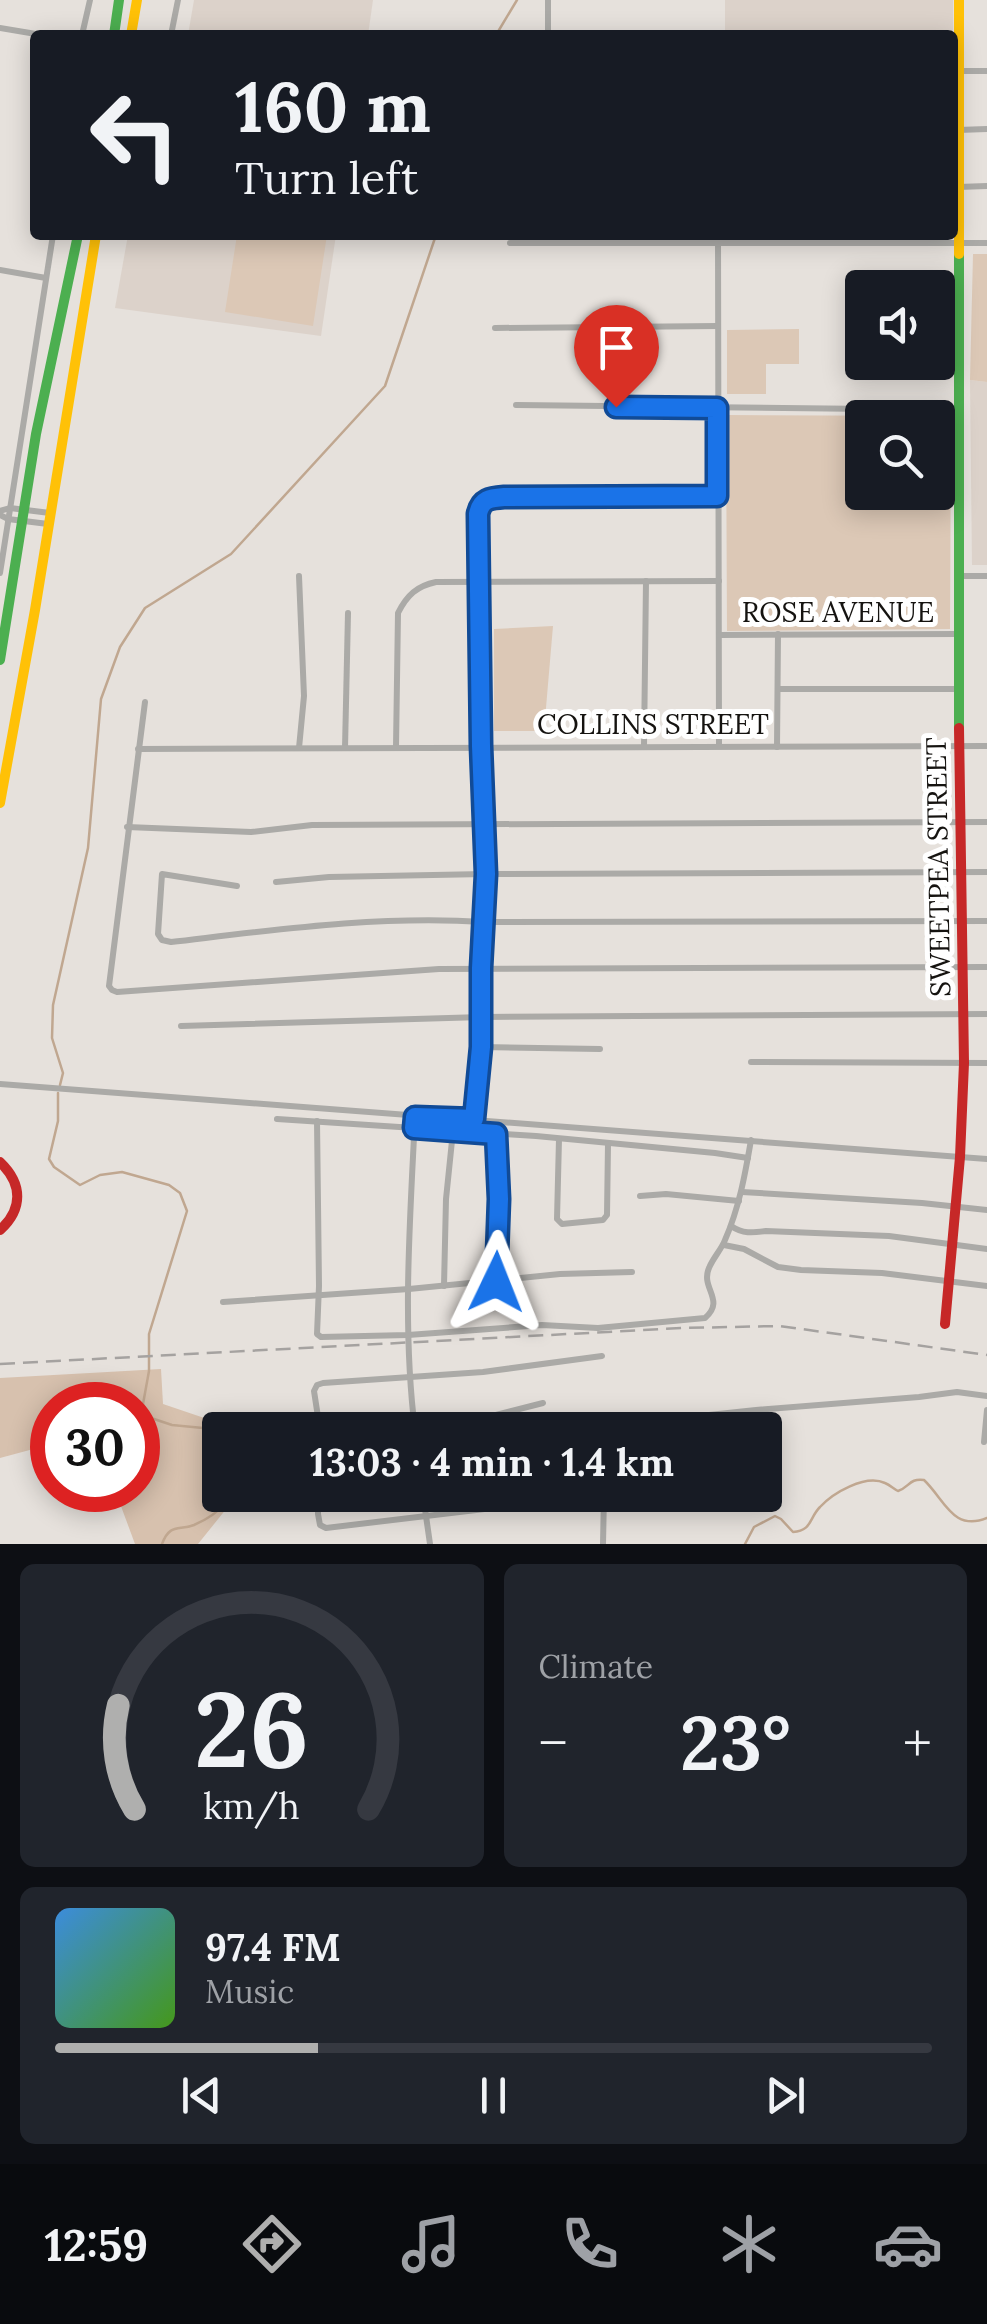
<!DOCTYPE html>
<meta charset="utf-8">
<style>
:root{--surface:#171b24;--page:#20242c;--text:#f1f3f6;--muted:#9ea1a6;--line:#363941;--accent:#afafae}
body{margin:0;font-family:Lora,serif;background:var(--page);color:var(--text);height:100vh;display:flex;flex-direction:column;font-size:38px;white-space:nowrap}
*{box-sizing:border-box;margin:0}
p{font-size:32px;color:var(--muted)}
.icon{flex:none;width:55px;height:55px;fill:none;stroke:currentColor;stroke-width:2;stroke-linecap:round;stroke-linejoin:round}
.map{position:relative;height:1544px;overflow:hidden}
.panel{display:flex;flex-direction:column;gap:20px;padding:20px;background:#0d0f14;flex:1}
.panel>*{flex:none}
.guide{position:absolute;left:30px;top:30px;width:928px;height:210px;border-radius:10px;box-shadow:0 5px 25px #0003;background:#171b24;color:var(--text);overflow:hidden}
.tools{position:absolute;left:845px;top:270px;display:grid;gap:20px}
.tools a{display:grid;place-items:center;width:110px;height:110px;border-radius:10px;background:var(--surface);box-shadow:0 5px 25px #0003;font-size:50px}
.speed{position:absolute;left:30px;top:1382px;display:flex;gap:20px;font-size:50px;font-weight:700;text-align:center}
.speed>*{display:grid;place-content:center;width:130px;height:130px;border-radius:50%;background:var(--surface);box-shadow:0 5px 25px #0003;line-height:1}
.speed .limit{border:15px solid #d22;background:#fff;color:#111}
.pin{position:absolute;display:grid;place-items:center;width:85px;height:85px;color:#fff;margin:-102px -42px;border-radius:50% 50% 50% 0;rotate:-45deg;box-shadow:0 0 10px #0007}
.pin .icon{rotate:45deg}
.me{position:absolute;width:110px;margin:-55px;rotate:2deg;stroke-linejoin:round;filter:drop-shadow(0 0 8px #0008)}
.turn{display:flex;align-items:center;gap:35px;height:210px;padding:0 40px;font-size:45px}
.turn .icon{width:130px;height:130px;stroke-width:2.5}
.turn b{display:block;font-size:70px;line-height:85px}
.big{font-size:75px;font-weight:800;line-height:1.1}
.panel .card{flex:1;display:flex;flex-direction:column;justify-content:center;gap:15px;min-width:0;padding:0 35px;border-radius:15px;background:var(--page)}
.panel .dial{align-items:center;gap:0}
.dial svg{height:260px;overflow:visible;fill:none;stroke:var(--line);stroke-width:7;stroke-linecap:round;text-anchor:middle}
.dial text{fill:var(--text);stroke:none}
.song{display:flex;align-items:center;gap:30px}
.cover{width:120px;height:120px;border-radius:15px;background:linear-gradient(135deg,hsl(210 70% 55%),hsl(100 70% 35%))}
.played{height:10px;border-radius:5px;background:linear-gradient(90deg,var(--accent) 30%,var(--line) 30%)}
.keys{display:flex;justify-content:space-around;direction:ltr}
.heat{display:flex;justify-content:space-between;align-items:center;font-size:55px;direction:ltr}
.panel .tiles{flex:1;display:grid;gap:20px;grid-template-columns:1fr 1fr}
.card:last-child{grid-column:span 2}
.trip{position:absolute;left:202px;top:1412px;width:580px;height:100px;border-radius:10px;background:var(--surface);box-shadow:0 5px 25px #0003;font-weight:800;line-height:100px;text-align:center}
.menu{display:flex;height:160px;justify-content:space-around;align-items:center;background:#090b0e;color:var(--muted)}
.menu .icon{width:70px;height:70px}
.menu .active{color:var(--accent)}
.menu b{font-size:45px;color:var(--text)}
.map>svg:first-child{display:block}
.built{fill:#dcd2ca}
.green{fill:#dcc8b6;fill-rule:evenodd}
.forest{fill:#d7c1ae}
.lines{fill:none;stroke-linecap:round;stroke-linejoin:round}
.stream{stroke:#c0a790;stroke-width:2.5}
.street{stroke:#abaaa7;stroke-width:6}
.fast{stroke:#4caf50;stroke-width:10}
.slow{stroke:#ffc107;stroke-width:10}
.jam{stroke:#c62828;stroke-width:10}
.rail{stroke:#a5a2a0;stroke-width:2.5;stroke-dasharray:15 8;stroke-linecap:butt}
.route-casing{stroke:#114b97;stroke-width:25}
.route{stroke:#1a73e8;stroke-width:18}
.labels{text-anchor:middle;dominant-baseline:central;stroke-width:10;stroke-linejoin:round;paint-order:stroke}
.street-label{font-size:28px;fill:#151310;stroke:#fff}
</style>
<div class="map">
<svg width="987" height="1544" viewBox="0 0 987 1544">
<rect width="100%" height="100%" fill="#e6e1dc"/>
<g class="built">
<polygon points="194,0 373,0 368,35 188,35"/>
<polygon points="725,0 953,0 953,237 725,235 952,235 952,35 725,35"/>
<polygon points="128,235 336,235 321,336 115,308"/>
<polygon points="970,380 987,382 987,565 972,565"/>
</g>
<g class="green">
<polygon points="237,235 327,235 313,326 225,312"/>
<polygon points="973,254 987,254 987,382 970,380"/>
<polygon points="799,329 799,364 766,364 766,394 727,394 727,330"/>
<path d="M 726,415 L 951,416 L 950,629 L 727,631 ZM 862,418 L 938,418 L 938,492 L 862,492 Z"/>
<polygon points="553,626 544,731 494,731 494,629"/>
</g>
<polygon class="forest" points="161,1369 163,1404 222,1424 220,1495 235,1495 235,1498 198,1544 135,1544 115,1490 138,1490 138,1405 52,1405 52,1444 0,1458 0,1378"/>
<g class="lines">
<g class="stream">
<polyline points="496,35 517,0"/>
<polyline points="60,1085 63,1073 52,1038 53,1005 88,848 101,699 120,647 145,608 231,554 385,386 436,235"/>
<polyline points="58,1093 58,1121 49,1159 54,1167 80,1185 100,1175 122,1172 169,1185 180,1193 187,1211 149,1334 149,1371 143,1404 148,1417 172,1425 203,1428 220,1442"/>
<path d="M 162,1544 C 170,1523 178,1531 194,1525 C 206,1520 219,1511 228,1501 L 228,1495"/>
<path d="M 745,1544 L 754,1527 L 775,1516 L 781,1519 L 793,1532 C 812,1531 809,1518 820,1507 C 833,1493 865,1474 885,1483 C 890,1485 894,1489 898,1491 C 910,1487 909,1478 924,1480 C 945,1500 953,1532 987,1518"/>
</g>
<g class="street">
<polyline points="548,0 548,35"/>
<polyline points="0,28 42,35"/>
<polyline points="82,35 90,0"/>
<polyline points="171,35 178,0"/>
<polyline points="958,71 987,71"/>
<polyline points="958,130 987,129"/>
<polyline points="958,187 987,186"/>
<polyline points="718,235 719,746"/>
<polyline points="510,243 987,243"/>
<polyline points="0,270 46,278"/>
<polyline points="495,328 718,326"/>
<polyline points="516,405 958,410"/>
<polyline points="0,511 10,508 50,513"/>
<polyline points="0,515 8,519 48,524"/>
<polyline points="0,573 53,235"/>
<polyline points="299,576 304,696 299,748"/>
<polyline points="958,576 987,576"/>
<polyline points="719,635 958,634"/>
<polyline points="778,689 958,689"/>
<polyline points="145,702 109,986 112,990 117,992 439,969 987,967"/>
<polyline points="644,746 646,581"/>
<path d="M 396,747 L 398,613 C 407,595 417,586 436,582 L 719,581"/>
<polyline points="777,747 778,634"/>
<polyline points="345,748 348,613"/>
<polyline points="138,749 987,746"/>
<polyline points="127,827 251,832 312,825 987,822"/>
<polyline points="276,882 329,877 485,874 987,872"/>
<path d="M 237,886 L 162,874 L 158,934 L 162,940 L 171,942 C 274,930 379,915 484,922 L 987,921"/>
<polyline points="181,1026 482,1017 987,1014"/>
<polyline points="481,1047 600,1049"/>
<polyline points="751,1062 987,1063"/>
<polyline points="0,1084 987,1159"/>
<polyline points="277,1119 536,1136 715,1153 748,1158"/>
<polyline points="474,1119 481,1047 481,968 485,874 481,747 479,507 485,500 504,497 717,496"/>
<path d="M 317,1121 L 319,1286 L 317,1334 L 321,1337 L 408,1335 L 542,1325 L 598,1328 L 705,1318 C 726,1300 700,1288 709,1268 C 713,1258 721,1250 725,1240 C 739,1208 745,1175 751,1140"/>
<polyline points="559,1139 557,1219 562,1224 603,1220 607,1215 608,1144"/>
<polyline points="742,1192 922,1203 987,1210"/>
<polyline points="640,1196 666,1194 739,1201"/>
<path d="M 731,1226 C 743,1234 752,1233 766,1231 L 889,1236 L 987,1249"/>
<polyline points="724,1245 744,1249 778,1267 801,1270 882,1273 987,1286"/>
<polyline points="496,1282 499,1199 496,1134"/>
<polyline points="444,1286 446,1199 453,1131"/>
<polyline points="223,1302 409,1289 560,1274 632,1272"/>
<polyline points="320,1430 314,1391 317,1385 323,1383 483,1372 602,1356"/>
<polyline points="349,1430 496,1415 543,1403"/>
<path d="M 415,1430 C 402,1326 410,1221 415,1117"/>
<polyline points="635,1430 709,1415 756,1410 919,1397 957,1392 987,1396"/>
<polyline points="984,1442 987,1410"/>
<polyline points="318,1495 318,1514 320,1525 326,1528 601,1495"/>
<polyline points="423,1495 430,1544"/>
<polyline points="603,1544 604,1495"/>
</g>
<g class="fast">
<polyline points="114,35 119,0"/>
<polyline points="0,660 36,434 78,235"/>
<polyline points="959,728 959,254"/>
</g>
<g class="slow">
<polyline points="131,35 137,0"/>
<polyline points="959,254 959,0"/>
<polyline points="0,803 35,610 96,235"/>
</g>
<g class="jam">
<path d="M 0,1162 C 23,1184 23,1209 0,1230"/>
<polyline points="945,1324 960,1157 964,1063 959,728"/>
</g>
<polyline class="rail" points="0,1364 682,1328 780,1326 987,1355"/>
</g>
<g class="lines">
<defs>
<path id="route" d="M 496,1282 L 499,1199 L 496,1134 L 414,1128 L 415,1117 L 474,1119 L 481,1047 L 481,968 L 486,874 L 481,746 L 478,514 C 481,499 490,498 504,497 L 717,496 L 717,408 L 616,407"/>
</defs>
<use href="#route" class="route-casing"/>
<use href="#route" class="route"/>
</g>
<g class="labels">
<g class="street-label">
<text x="838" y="612">ROSE AVENUE</text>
<text x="653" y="724">COLLINS STREET</text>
<text transform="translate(938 867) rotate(-91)">SWEETPEA STREET</text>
</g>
</g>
</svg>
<div class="tools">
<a><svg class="icon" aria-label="sound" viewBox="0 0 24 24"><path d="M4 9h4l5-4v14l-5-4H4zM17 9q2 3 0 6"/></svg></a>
<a><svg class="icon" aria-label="search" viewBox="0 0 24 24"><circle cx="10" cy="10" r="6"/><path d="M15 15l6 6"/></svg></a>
</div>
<div class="speed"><div class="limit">30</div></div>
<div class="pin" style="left:616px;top:407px;background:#d93025"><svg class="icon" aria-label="arrive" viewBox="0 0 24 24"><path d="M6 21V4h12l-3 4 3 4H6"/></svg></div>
<svg class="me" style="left:496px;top:1282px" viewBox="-20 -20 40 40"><path d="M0-17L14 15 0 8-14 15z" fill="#1a73e8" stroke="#fff" stroke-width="4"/></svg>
<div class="trip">13:03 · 4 min · 1.4 km</div>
<div class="guide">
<div class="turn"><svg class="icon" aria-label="left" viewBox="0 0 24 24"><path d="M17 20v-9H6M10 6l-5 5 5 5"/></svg><div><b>160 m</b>Turn left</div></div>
</div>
</div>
<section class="panel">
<div class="tiles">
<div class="card dial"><svg viewBox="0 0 100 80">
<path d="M14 69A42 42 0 1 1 86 69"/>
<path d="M14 69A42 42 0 0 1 9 37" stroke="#afafae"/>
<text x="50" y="56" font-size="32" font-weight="700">26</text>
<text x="50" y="72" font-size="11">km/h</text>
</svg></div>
<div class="card"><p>Climate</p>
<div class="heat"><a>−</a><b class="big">23°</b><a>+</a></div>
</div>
<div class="card">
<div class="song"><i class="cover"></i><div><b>97.4 FM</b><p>Music</p></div></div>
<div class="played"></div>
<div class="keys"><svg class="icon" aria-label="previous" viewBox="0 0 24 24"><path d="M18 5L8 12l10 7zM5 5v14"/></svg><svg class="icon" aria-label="pause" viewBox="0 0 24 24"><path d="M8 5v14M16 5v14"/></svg><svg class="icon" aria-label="next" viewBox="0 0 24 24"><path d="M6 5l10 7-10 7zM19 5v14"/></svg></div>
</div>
</div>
</section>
<nav class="menu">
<b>12:59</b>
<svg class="icon active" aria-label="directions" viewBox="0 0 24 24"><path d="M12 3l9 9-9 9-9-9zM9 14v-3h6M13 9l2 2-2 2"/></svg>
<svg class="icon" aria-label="music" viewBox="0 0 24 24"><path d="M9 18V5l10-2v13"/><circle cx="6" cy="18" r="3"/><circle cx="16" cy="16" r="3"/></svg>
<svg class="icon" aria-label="phone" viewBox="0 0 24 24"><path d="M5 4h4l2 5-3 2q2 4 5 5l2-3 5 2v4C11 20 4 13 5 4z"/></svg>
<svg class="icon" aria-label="climate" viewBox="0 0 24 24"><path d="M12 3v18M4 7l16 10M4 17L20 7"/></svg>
<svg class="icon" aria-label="car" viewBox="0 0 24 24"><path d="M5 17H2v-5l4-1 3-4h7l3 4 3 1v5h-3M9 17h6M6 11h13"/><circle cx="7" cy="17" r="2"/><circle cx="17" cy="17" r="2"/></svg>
</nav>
